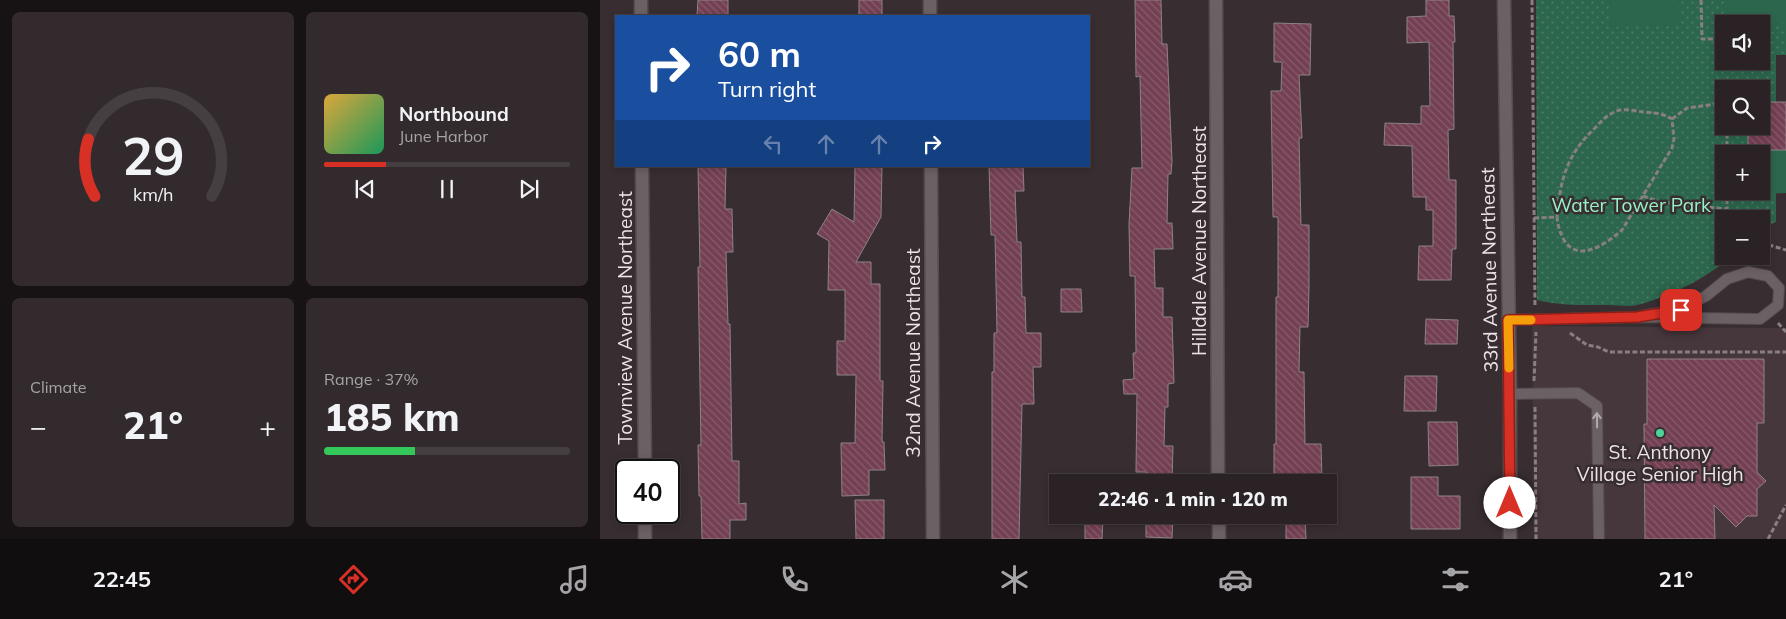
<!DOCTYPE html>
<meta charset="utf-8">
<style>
:root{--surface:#2a2225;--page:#322a2d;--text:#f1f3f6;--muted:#a5a4a7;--line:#463f42;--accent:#d93025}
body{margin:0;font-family:Mulish,sans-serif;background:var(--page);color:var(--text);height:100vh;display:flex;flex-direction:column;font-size:19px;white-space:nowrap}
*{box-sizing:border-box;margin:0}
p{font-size:16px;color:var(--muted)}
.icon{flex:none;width:28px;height:28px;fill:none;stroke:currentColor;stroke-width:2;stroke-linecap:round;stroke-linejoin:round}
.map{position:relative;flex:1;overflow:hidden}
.sheet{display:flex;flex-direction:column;gap:12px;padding:12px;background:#171314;width:600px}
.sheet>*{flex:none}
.hud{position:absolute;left:15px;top:15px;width:475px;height:152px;border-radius:0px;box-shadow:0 2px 8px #0003,0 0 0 1px var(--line);background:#1a4fa0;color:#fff;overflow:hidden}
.buttons{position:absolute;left:1115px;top:15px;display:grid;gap:10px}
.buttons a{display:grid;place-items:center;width:55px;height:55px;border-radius:0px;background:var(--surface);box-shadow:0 2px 8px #0003,0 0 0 1px var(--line);font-size:25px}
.speed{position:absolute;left:15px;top:459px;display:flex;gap:10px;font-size:25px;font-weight:700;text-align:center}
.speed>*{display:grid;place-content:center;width:65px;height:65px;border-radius:50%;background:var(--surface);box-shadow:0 2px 8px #0003,0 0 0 1px var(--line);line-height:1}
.speed .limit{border:2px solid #111;border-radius:8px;background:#fff;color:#111}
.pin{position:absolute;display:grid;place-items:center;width:42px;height:42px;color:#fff;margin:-21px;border-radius:10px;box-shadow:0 2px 8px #0006}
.me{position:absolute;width:55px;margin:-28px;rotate:0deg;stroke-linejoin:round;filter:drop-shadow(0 0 4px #0008)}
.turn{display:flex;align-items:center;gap:18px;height:105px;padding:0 20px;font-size:22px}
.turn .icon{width:65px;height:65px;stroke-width:2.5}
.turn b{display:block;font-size:35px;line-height:42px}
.lanes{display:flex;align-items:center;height:48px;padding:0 20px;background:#0003;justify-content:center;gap:25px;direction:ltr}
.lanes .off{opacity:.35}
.big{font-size:38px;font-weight:800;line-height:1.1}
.sheet .card{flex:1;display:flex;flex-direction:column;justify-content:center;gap:8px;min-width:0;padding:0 18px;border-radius:8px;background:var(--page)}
.sheet .dial{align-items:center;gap:0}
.dial svg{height:130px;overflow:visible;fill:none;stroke:var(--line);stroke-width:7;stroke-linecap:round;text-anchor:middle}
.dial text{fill:var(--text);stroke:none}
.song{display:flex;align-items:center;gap:15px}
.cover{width:60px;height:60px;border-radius:8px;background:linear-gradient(135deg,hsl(40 70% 55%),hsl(150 70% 35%))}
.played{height:5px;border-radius:2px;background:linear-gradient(90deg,var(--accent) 25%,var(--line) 25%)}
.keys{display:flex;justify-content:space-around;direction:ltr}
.heat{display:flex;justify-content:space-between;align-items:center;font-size:28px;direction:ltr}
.charge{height:8px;border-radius:4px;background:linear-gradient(90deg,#34c759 37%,var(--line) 0)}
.sheet .tiles{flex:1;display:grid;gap:12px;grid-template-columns:repeat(2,1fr)}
.trip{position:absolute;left:449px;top:474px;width:288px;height:50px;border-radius:0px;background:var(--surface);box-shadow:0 2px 8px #0003,0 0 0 1px var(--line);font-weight:800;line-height:50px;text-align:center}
.dock{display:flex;height:80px;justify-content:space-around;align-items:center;background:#110e0f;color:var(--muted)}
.dock .icon{width:35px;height:35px}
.dock .selected{color:var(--accent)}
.dock b{font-size:22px;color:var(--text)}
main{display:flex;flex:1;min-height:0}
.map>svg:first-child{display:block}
.built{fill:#46373c}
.green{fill:url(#green-dots);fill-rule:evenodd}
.pitch{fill:#2c664c}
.building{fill:url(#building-back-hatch);stroke:#8e8286}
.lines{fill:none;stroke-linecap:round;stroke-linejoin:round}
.service-casing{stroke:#544c4f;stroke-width:12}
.minor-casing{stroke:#544c4f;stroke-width:15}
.tertiary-casing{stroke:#544c4f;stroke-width:15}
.path{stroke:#887f81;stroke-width:3;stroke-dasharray:5 2.5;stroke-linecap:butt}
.service{stroke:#6b6063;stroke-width:10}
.minor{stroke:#6b6063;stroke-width:12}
.tertiary{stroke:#6b6063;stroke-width:12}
.oneway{stroke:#b2a9ac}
.route-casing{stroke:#8d1f18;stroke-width:12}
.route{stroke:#d93025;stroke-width:9}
.slow{stroke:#f59e0b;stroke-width:9}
.poi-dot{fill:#4dd39a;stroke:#382e31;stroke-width:2}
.labels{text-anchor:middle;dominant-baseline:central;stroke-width:5;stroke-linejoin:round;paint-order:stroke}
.park-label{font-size:19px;fill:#97f1c4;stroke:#382e31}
.street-label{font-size:19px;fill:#ece5e7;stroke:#382e31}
.poi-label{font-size:19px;fill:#ece5e7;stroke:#382e31}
</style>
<main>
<section class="sheet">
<div class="tiles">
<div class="card dial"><svg viewBox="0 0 100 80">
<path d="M14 69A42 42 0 1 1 86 69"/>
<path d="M14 69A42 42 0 0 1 10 34" stroke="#d93025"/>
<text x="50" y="56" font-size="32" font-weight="700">29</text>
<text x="50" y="72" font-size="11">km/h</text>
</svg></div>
<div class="card">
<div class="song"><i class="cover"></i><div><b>Northbound</b><p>June Harbor</p></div></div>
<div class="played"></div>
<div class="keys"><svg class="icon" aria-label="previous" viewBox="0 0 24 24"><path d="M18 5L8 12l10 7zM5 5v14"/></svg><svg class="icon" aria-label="pause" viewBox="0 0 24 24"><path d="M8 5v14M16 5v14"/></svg><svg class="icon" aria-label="next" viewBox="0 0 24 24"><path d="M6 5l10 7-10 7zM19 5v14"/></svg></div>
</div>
<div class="card"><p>Climate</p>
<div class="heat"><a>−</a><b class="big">21°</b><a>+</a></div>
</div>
<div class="card"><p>Range · 37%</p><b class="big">185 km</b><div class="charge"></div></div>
</div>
</section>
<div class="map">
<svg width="1186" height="539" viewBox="0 0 1186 539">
<defs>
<pattern id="green-dots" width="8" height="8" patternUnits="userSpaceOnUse" patternTransform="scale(1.25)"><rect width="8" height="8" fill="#2c664c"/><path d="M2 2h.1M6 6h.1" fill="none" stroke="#4b7c66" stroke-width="1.8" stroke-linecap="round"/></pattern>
<pattern id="building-back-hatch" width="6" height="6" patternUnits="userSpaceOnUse" patternTransform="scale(1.25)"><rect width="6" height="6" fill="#733f53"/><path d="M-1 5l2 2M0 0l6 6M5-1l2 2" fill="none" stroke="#875b6c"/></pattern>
</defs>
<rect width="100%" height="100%" fill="#382e31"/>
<polygon class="built" points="932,326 1186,328 1186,539 934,539"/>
<path class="green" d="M 936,0 L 1186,0 L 1186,55 L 1176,55 L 1176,222 L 1161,228 L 1161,219 L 1124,219 L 1124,256 L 1129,257 C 1111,277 1063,299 1037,305 C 1028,307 1018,305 1010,305 C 984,305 961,306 937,300 ZM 1124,24 L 1161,24 L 1161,61 L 1124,61 ZM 1124,89 L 1161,89 L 1161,126 L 1124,126 ZM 1124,154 L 1161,154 L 1161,191 L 1124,191 Z"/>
<g class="pitch">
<polygon points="1010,0 1078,0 1079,25 1011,27"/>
<polygon points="1124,0 1186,0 1186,23 1124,24"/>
<polygon points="1148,150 1186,150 1186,193 1147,194 1147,191 1161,191 1161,154 1148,154"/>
</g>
<g class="building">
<polygon points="98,0 128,0 128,15 97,15"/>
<rect x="259" y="0" width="23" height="16"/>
<polygon points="535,0 561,0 562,44 567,44 572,161 571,174 568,174 567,223 572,223 573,249 554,249 555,288 563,288 563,317 572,317 574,383 568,384 568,407 565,407 564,446 573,446 572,482 546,482 546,472 536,472 537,394 524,394 523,380 534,379 533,353 536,353 535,276 530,276 529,224 532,168 542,168 540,76 536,77"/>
<polygon points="826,0 849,0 849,16 854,16 855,42 853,42 854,129 848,130 849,180 856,180 856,249 852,249 851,280 818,280 819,246 833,246 833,210 826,210 826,197 813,197 812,146 784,145 785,123 821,124 821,106 830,106 829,42 807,43 807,17 826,16"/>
<polygon points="674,23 711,24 710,75 699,75 702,138 699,138 701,225 709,225 709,286 708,327 700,327 699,372 704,372 705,444 721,444 722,482 686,482 686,477 674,477 674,444 676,444 676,297 678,297 678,217 673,217 671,91 681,91 682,62 674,62"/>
<polygon points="1161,102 1186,102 1186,150 1148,150 1148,126 1161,126"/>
<polygon points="98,166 126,166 125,209 132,209 133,252 126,252 128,324 130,324 132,461 139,461 139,504 146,503 146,520 130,520 130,539 102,539 101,496 99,496 98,445 101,445 98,267 100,267"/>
<polygon points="255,166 282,166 281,217 256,262 271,262 271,284 280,284 280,381 283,381 282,442 284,442 285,470 269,470 269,495 242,496 241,443 255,443 256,375 237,375 237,341 245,341 245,290 228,290 229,241 217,234 232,209 254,222"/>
<polygon points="389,166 423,166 424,191 415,191 417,242 421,242 422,297 425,297 426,333 441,333 441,367 433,367 434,404 422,404 419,539 392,539 392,372 394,372 394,333 397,333 395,235 391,235"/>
<polygon points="461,289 481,289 482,312 461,312"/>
<polygon points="826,319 858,320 857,344 825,344"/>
<polygon points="1047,359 1164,359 1164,423 1157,423 1157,472 1166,481 1157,489 1157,516 1147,516 1136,527 1114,505 1115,539 1045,539 1044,424 1047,424"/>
<polygon points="805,376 837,376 836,411 804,411"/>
<polygon points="828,422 857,422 858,465 829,466"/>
<polygon points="811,477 838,477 838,496 860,496 860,529 811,529"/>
<polygon points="255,500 284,500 284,539 256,539"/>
<polygon points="546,515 573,515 572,538 546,537"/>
<polygon points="686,515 705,515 706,539 686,539"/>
<polygon points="485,519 503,519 502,539 485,539"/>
</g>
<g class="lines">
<defs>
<g id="service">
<polyline points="908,320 1037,317 1081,309 1106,296 1127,279 1148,272 1168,276 1179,288 1178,305 1160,319 1037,317"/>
<polyline points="910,394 978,393 997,406 999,539"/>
</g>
<g id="minor">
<polyline points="41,0 41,16"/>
<polyline points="330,0 330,16"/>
<polyline points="616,0 618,482"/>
<polyline points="42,166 45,470"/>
<polyline points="331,166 333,539"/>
<polyline points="45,512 45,539"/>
<polyline points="619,515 619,539"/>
</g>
<polyline id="tertiary" points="904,0 910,394 910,539"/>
</defs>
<use href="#service" class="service-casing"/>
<use href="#minor" class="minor-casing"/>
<use href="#tertiary" class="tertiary-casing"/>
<g class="path">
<polyline points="932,0 935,306"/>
<polyline points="1101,0 1102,39 1124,39"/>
<polyline points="1072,119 1087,108 1124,103"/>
<polyline points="1127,126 1127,154"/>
<polyline points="1043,196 1061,202 1127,209"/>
<path d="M 934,218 L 957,217 C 958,227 960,232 964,240 C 979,264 1007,243 1022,230 L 1072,148 L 1074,139 L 1072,119 C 1063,113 1053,113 1043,112 C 1036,111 1027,109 1020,110 C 1009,113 1002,120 995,128 C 967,154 960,180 957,217"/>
<polyline points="1127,219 1127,191"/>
<polyline points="1161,245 1169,245 1186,250"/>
<polyline points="1178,323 1186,332"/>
<polyline points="970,333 987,345 998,347 1009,352 1186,352"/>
<polyline points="934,381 936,332"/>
<polyline points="935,407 936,539"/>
<polyline points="1168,539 1186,505"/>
</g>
<use href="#service" class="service"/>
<use href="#minor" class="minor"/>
<use href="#tertiary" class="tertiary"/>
</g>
<defs><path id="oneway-shaft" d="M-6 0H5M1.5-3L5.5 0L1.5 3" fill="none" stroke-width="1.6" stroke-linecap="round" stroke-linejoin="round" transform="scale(1.25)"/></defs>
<use class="oneway" href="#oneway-shaft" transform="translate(997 420) rotate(-91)"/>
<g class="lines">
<defs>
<polyline id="route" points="910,503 908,320 1037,317 1081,310"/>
</defs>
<use href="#route" class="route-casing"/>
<use href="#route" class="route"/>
<polyline class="slow" points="909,368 908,320 931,320"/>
</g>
<circle class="poi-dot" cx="1060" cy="433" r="5"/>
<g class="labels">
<g class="park-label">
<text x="1031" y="205">Water Tower Park</text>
</g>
<g class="street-label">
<text transform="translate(599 241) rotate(-90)">Hilldale Avenue Northeast</text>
<text transform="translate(889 270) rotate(-91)">33rd Avenue Northeast</text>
<text transform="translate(25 318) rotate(-90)">Townview Avenue Northeast</text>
<text transform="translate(313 353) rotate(-90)">32nd Avenue Northeast</text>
</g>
<g class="poi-label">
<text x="1060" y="452">St. Anthony<tspan x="1060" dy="22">Village Senior High</tspan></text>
</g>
</g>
</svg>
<div class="buttons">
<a><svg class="icon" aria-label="sound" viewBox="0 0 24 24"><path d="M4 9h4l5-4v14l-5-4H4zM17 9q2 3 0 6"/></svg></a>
<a><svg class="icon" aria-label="search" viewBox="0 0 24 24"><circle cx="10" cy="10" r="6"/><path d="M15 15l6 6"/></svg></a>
<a>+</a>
<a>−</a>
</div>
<div class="speed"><div class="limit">40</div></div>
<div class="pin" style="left:1081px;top:310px;background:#d93025"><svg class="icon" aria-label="arrive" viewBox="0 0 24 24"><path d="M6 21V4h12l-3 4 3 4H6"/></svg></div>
<svg class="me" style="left:910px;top:503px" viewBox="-20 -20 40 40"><circle r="19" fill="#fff"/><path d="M0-13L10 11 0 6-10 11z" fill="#d93025"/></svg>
<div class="trip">22:46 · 1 min · 120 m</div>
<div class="hud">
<div class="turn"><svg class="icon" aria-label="right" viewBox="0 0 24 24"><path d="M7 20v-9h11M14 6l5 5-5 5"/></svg><div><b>60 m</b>Turn right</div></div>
<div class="lanes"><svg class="icon off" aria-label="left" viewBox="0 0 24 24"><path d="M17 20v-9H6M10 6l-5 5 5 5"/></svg><svg class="icon off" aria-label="ahead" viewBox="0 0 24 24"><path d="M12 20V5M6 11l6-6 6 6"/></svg><svg class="icon off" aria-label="ahead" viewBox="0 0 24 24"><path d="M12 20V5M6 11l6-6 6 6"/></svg><svg class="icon" aria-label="right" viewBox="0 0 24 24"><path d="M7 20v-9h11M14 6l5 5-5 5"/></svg></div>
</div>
</div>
</main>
<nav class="dock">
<b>22:45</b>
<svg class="icon selected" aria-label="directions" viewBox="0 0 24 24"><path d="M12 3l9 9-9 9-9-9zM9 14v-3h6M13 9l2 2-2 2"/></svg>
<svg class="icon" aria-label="music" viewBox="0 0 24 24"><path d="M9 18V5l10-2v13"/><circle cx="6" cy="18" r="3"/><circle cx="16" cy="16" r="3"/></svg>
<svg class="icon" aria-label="phone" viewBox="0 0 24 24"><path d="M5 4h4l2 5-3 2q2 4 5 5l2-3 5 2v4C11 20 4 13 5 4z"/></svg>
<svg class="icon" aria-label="climate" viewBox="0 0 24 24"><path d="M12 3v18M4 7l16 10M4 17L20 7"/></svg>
<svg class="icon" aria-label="car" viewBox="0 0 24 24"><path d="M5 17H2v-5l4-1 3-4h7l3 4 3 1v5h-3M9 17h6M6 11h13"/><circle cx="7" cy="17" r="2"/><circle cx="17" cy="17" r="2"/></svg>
<svg class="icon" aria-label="filters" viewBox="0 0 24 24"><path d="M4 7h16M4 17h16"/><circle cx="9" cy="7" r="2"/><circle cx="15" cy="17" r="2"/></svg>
<b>21°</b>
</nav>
